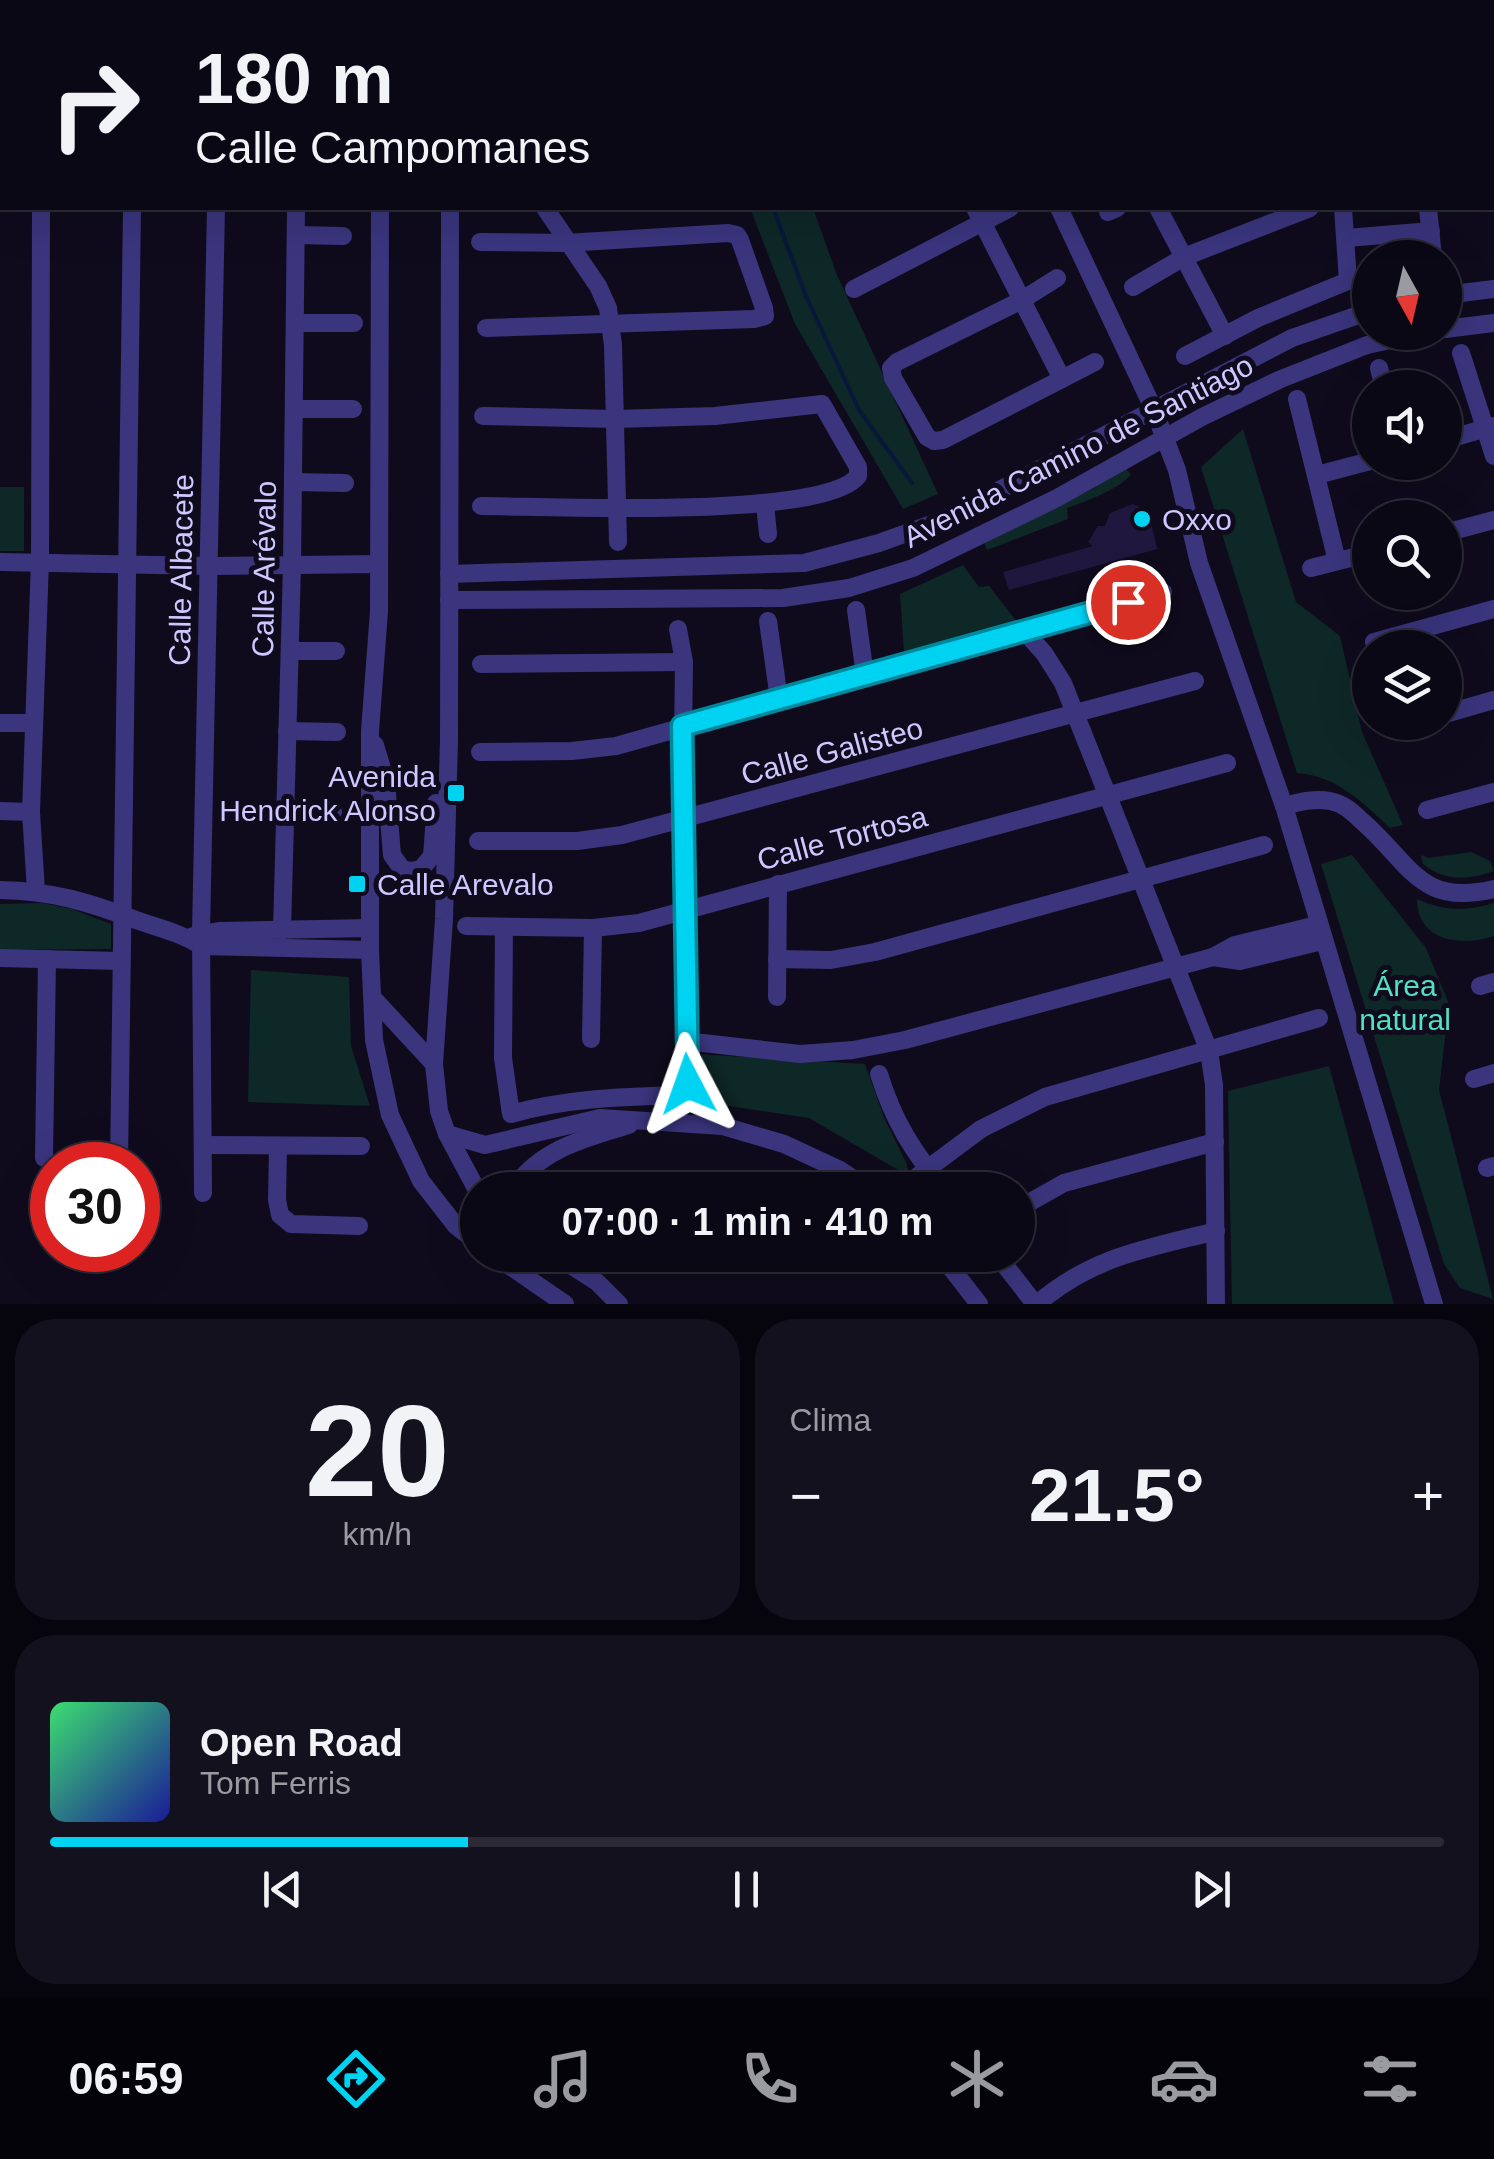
<!DOCTYPE html>
<html lang="es">
<meta charset="utf-8">
<style>
:root{--surface:#0b0816;--page:#14111f;--text:#f1f3f6;--muted:#9a9aa1;--line:#2b2935;--accent:#00d2f2}
body{margin:0;font-family:Arial,sans-serif;background:var(--page);color:var(--text);height:100vh;display:flex;flex-direction:column;font-size:38px;white-space:nowrap}
*{box-sizing:border-box;margin:0}
p{font-size:32px;color:var(--muted)}
.icon{flex:none;width:55px;height:55px;fill:none;stroke:currentColor;stroke-width:2;stroke-linecap:round;stroke-linejoin:round}
.map{position:relative;height:1304px;overflow:hidden}
.side{display:flex;flex-direction:column;gap:15px;padding:15px;background:#06040c;flex:1}
.side>*{flex:none}
.guide{position:absolute;left:0px;top:0px;width:1495px;height:210px;box-shadow:0 10px 40px #0002,0 0 0 2px var(--line);background:#0b0816;color:var(--text);overflow:hidden}
.needle{width:65px;rotate:172deg}
.buttons{position:absolute;left:1352px;top:240px;display:grid;gap:20px}
.buttons a{display:grid;place-items:center;width:110px;height:110px;border-radius:50%;background:var(--surface);box-shadow:0 10px 40px #0002,0 0 0 2px var(--line);font-size:50px}
.speed{position:absolute;left:30px;top:1142px;display:flex;gap:20px;font-size:50px;font-weight:700;text-align:center}
.speed>*{display:grid;place-content:center;width:130px;height:130px;border-radius:50%;background:var(--surface);box-shadow:0 10px 40px #0002,0 0 0 2px var(--line);line-height:1}
.speed .limit{border:15px solid #d22;background:#fff;color:#111}
.pin{position:absolute;display:grid;place-items:center;width:85px;height:85px;color:#fff;margin:-42px;border:5px solid #fff;border-radius:50%;box-shadow:0 2px 10px #0007}
.me{position:absolute;width:110px;margin:-55px;rotate:356deg;stroke-linejoin:round;filter:drop-shadow(0 0 8px #0008)}
.turn{display:flex;align-items:center;gap:35px;height:210px;padding:0 30px;font-size:45px}
.turn .icon{width:130px;height:130px;stroke-width:2.5}
.turn b{display:block;font-size:70px;line-height:85px}
.big{font-size:75px;font-weight:800;line-height:1.1}
.side .tile{flex:1;display:flex;flex-direction:column;justify-content:center;gap:15px;min-width:0;padding:0 35px;border-radius:40px;background:var(--page)}
.side .dial{align-items:center;gap:0}
.dial b{font-size:130px;line-height:1}
.song{display:flex;align-items:center;gap:30px}
.cover{width:120px;height:120px;border-radius:15px;background:linear-gradient(135deg,hsl(140 70% 55%),hsl(240 70% 35%))}
.played{height:10px;border-radius:5px;background:linear-gradient(90deg,var(--accent) 30%,var(--line) 30%)}
.keys{display:flex;justify-content:space-around;direction:ltr}
.heat{display:flex;justify-content:space-between;align-items:center;font-size:55px;direction:ltr}
.side .tiles{flex:1;display:grid;gap:15px;grid-template-columns:1fr 1fr}
.tile:last-child{grid-column:span 2}
.trip{position:absolute;left:460px;top:1172px;width:575px;height:100px;border-radius:50px;background:var(--surface);box-shadow:0 10px 40px #0002,0 0 0 2px var(--line);font-weight:800;line-height:100px;text-align:center}
.tabs{display:flex;height:160px;justify-content:space-around;align-items:center;background:#040309;color:var(--muted)}
.tabs .icon{width:70px;height:70px}
.tabs .current{color:var(--accent)}
.tabs b{font-size:45px;color:var(--text)}
.map>svg:first-child{display:block}
.green{fill:#0e2727}
.lines{fill:none;stroke-linecap:round;stroke-linejoin:round}
.stream{stroke:#071839;stroke-width:4}
.building{fill:#20173e}
.minor{stroke:#3a357d;stroke-width:18}
.route-casing{stroke:#00889d;stroke-width:25}
.route{stroke:#00d2f2;stroke-width:18}
.poi-dot{fill:#00d2f2;stroke:#0f0b1d;stroke-width:4}
.labels{text-anchor:middle;dominant-baseline:central;stroke-width:10;stroke-linejoin:round;paint-order:stroke}
.street-label{font-size:30px;fill:#cfc7ff;stroke:#0f0b1d}
.poi-label{font-size:30px;fill:#cfc7ff;stroke:#0f0b1d;text-anchor:start}
.park-label{font-size:30px;fill:#51e0c1;stroke:#0f0b1d}
</style>
<div class="map">
<svg width="1494" height="1304" viewBox="0 0 1494 1304">
<rect width="100%" height="100%" fill="#0f0b1d"/>
<g class="green">
<polygon points="0,0 55,0 2,2 0,164"/>
<polygon points="750,208 813,208 837,275 938,494 903,509 795,324"/>
<path d="M 1243,429 L 1296,602 L 1340,636 L 1362,732 L 1403,825 L 1390,828 C 1362,802 1337,776 1297,773 L 1201,467 Z"/>
<path d="M 1126,469 L 1131,474 C 1122,488 1085,502 1067,508 L 1068,519 L 987,550 L 983,540 L 1094,488 L 1115,472 Z"/>
<rect x="0" y="487" width="24" height="64"/>
<polygon points="963,565 979,587 989,586 1017,622 904,653 900,594"/>
<path d="M 1471,852 L 1490,861 L 1494,871 C 1467,880 1446,882 1423,864 L 1421,855 L 1429,858 Z"/>
<polygon points="1352,855 1426,948 1449,1004 1439,1090 1493,1299 1460,1288 1444,1264 1321,864"/>
<path d="M 1417,899 C 1444,911 1465,912 1494,903 L 1494,936 C 1462,947 1417,942 1417,899 Z"/>
<polygon points="42,903 72,909 111,924 111,949 0,950 0,904"/>
<polygon points="251,970 349,977 351,1046 370,1106 248,1102"/>
<polygon points="697,1054 865,1064 885,1120 906,1162 910,1177 809,1118 695,1101"/>
<polygon points="1329,1066 1394,1304 1232,1304 1228,1091"/>
</g>
<g class="lines">
<polyline class="stream" points="773,208 806,296 859,410 912,483"/>
</g>
<polygon class="building" points="1133,504 1142,508 1150,518 1157,549 1009,590 1003,572 1093,546 1088,542 1098,526 1105,526 1110,513"/>
<g class="lines">
<g class="minor">
<polyline points="217,0 217,2"/>
<polyline points="451,0 451,2"/>
<polyline points="1204,0 1210,2"/>
<polyline points="382,2 382,0"/>
<polyline points="791,2 792,0"/>
<polyline points="974,2 975,0"/>
<polyline points="1064,2 1065,0"/>
<polyline points="1155,2 1156,0"/>
<polyline points="1258,2 1259,0"/>
<polyline points="1350,2 1351,0"/>
<polyline points="1448,2 1449,0"/>
<polyline points="1492,85 1494,85"/>
<polyline points="380,208 379,611 370,731 370,950 374,1040 390,1115 421,1181 456,1226 478,1243"/>
<polyline points="450,208 449,740 444,919 434,1064 439,1111 447,1134 478,1192"/>
<polyline points="545,208 598,286 608,308 613,345 618,542"/>
<polyline points="975,208 1062,379"/>
<polyline points="1059,208 1154,410 1177,470 1199,563 1284,806 1434,1304"/>
<polyline points="1158,208 1225,336"/>
<polyline points="1428,208 1433,258"/>
<polyline points="1108,212 1117,208"/>
<polyline points="296,235 343,236"/>
<polyline points="1347,238 1431,231"/>
<polyline points="480,242 566,243 728,233 737,235 740,240 764,308 765,316 754,319 486,328"/>
<polyline points="1057,278 1022,300 897,362 891,368 893,378 927,437 934,441 943,440 1095,362"/>
<polyline points="1133,287 1184,257 1310,208"/>
<polyline points="854,289 1010,208"/>
<polyline points="1445,295 1494,289"/>
<polyline points="295,323 354,323"/>
<polyline points="1445,329 1494,323"/>
<polyline points="1461,353 1494,456"/>
<polyline points="1185,356 1258,318 1348,281 1343,208"/>
<polyline points="1379,368 1384,388"/>
<polyline points="1297,399 1337,561"/>
<polyline points="294,409 353,409"/>
<polyline points="1445,440 1494,426"/>
<polyline points="1317,475 1370,461"/>
<polyline points="293,482 345,483"/>
<polyline points="765,504 768,534"/>
<path d="M 481,506 C 545,506 824,520 858,476 L 858,467 L 822,404 L 715,416 L 615,419 L 483,416"/>
<polyline points="1445,533 1494,520"/>
<polyline points="0,562 209,566 379,564"/>
<polyline points="1311,568 1370,553"/>
<polyline points="449,574 804,563 879,543 940,521 1292,338 1370,311"/>
<polyline points="449,600 783,598 849,588 913,568 1057,498 1202,417 1281,379 1367,345 1428,332"/>
<polyline points="856,610 865,675"/>
<polyline points="768,621 779,699"/>
<polyline points="1024,631 1044,653 1063,683 1209,1051 1214,1085 1216,1304"/>
<polyline points="1374,642 1494,609"/>
<polyline points="290,651 336,651"/>
<polyline points="481,664 684,662"/>
<polyline points="1445,714 1494,700"/>
<polyline points="0,723 32,723"/>
<polyline points="1390,729 1413,722"/>
<polyline points="287,731 337,732"/>
<polyline points="375,745 386,782 392,855 402,869 411,871 421,869 432,856 436,803"/>
<polyline points="480,752 572,751 616,746 1163,592"/>
<path d="M 1284,806 C 1299,802 1314,798 1330,801 C 1345,804 1353,813 1363,822 C 1411,864 1420,907 1494,889"/>
<polyline points="1427,810 1494,792"/>
<polyline points="0,811 31,812"/>
<polyline points="284,812 333,812"/>
<polyline points="478,841 577,841 622,835 1195,681"/>
<path d="M 0,890 C 53,891 88,902 136,920 C 159,928 181,933 201,946 L 370,950"/>
<polyline points="36,891 31,812 40,561 41,208"/>
<polyline points="466,926 593,928 639,923 1227,763"/>
<path d="M 504,927 L 503,1058 L 511,1114 C 568,1098 622,1097 681,1095 L 688,1084 L 682,820 L 684,662 L 678,629"/>
<polyline points="282,931 292,565 296,208"/>
<polyline points="193,936 219,931 370,928"/>
<polyline points="1213,957 1240,961 1322,941"/>
<polyline points="0,958 121,961"/>
<polyline points="777,959 831,960 875,952 1264,845"/>
<polyline points="1480,986 1494,982"/>
<polyline points="777,997 778,884"/>
<polyline points="373,998 434,1064"/>
<polyline points="591,1039 593,928"/>
<polyline points="685,1041 800,1054 853,1050 905,1040 1213,957 1235,945 1317,925"/>
<path d="M 879,1074 C 893,1120 914,1154 945,1190"/>
<polyline points="1474,1079 1494,1073"/>
<polyline points="447,1134 485,1145 600,1118 723,1126 784,1144 840,1170 870,1190"/>
<polyline points="203,1145 361,1146"/>
<polyline points="278,1147 277,1200 280,1215 291,1224 359,1226"/>
<polyline points="44,1158 47,959"/>
<polyline points="119,1165 132,208"/>
<polyline points="1487,1168 1494,1166"/>
<polyline points="918,1176 981,1129 1045,1097 1319,1018"/>
<path d="M 513,1190 C 539,1149 586,1138 629,1125"/>
<polyline points="203,1193 201,933 216,208"/>
<polyline points="1018,1209 1064,1183 1215,1142"/>
<polyline points="494,1255 565,1304"/>
<polyline points="555,1255 597,1282 619,1304"/>
<polyline points="941,1255 979,1304"/>
<polyline points="997,1255 1035,1304"/>
<path d="M 1037,1304 C 1093,1256 1146,1249 1216,1231"/>
</g>
</g>
<g class="lines">
<defs>
<polyline id="route" points="688,1084 682,726 1128,602"/>
</defs>
<use href="#route" class="route-casing"/>
<use href="#route" class="route"/>
</g>
<g class="poi-dot">
<circle cx="1142" cy="519" r="10"/>
<rect x="446" y="783" width="20" height="20" rx="5"/>
<rect x="347" y="874" width="20" height="20" rx="5"/>
</g>
<g class="labels">
<g class="street-label">
<text transform="translate(1078 451) rotate(-27)">Avenida Camino de Santiago</text>
<text transform="translate(264 569) rotate(-89)">Calle Arévalo</text>
<text transform="translate(181 570) rotate(-89)">Calle Albacete</text>
<text transform="translate(832 751) rotate(-15)">Calle Galisteo</text>
<text transform="translate(842 838) rotate(-15)">Calle Tortosa</text>
</g>
<g class="poi-label">
<text x="1162" y="519">Oxxo</text>
<text x="436" y="776" text-anchor="end">Avenida<tspan x="436" dy="34">Hendrick Alonso</tspan></text>
<text x="377" y="884">Calle Arevalo</text>
</g>
<g class="park-label">
<text x="1405" y="985">Área<tspan x="1405" dy="34">natural</tspan></text>
</g>
</g>
</svg>
<div class="buttons">
<a><svg class="needle" viewBox="-14 -14 28 28"><path d="M0-13l5 13h-10z" fill="#e53935"/><path d="M0 13l5-13h-10z" fill="#9a9aa1"/></svg></a>
<a><svg class="icon" aria-label="sound" viewBox="0 0 24 24"><path d="M4 9h4l5-4v14l-5-4H4zM17 9q2 3 0 6"/></svg></a>
<a><svg class="icon" aria-label="search" viewBox="0 0 24 24"><circle cx="10" cy="10" r="6"/><path d="M15 15l6 6"/></svg></a>
<a><svg class="icon" aria-label="layers" viewBox="0 0 24 24"><path d="M12 4l9 5-9 5-9-5zM3 14l9 5 9-5"/></svg></a>
</div>
<div class="speed"><div class="limit">30</div></div>
<div class="pin" style="left:1128px;top:602px;background:#d93025"><svg class="icon" aria-label="arrive" viewBox="0 0 24 24"><path d="M6 21V4h12l-3 4 3 4H6"/></svg></div>
<svg class="me" style="left:688px;top:1084px" viewBox="-20 -20 40 40"><path d="M0-17L14 15 0 8-14 15z" fill="#00d2f2" stroke="#fff" stroke-width="4"/></svg>
<div class="trip">07:00 · 1 min · 410 m</div>
<div class="guide">
<div class="turn"><svg class="icon" aria-label="right" viewBox="0 0 24 24"><path d="M7 20v-9h11M14 6l5 5-5 5"/></svg><div><b>180 m</b>Calle Campomanes</div></div>
</div>
</div>
<section class="side">
<div class="tiles">
<div class="tile dial"><b>20</b><p>km/h</p></div>
<div class="tile"><p>Clima</p>
<div class="heat"><a>−</a><b class="big">21.5°</b><a>+</a></div>
</div>
<div class="tile">
<div class="song"><i class="cover"></i><div><b>Open Road</b><p>Tom Ferris</p></div></div>
<div class="played"></div>
<div class="keys"><svg class="icon" aria-label="previous" viewBox="0 0 24 24"><path d="M18 5L8 12l10 7zM5 5v14"/></svg><svg class="icon" aria-label="pause" viewBox="0 0 24 24"><path d="M8 5v14M16 5v14"/></svg><svg class="icon" aria-label="next" viewBox="0 0 24 24"><path d="M6 5l10 7-10 7zM19 5v14"/></svg></div>
</div>
</div>
</section>
<nav class="tabs">
<b>06:59</b>
<svg class="icon current" aria-label="directions" viewBox="0 0 24 24"><path d="M12 3l9 9-9 9-9-9zM9 14v-3h6M13 9l2 2-2 2"/></svg>
<svg class="icon" aria-label="music" viewBox="0 0 24 24"><path d="M9 18V5l10-2v13"/><circle cx="6" cy="18" r="3"/><circle cx="16" cy="16" r="3"/></svg>
<svg class="icon" aria-label="phone" viewBox="0 0 24 24"><path d="M5 4h4l2 5-3 2q2 4 5 5l2-3 5 2v4C11 20 4 13 5 4z"/></svg>
<svg class="icon" aria-label="climate" viewBox="0 0 24 24"><path d="M12 3v18M4 7l16 10M4 17L20 7"/></svg>
<svg class="icon" aria-label="car" viewBox="0 0 24 24"><path d="M5 17H2v-5l4-1 3-4h7l3 4 3 1v5h-3M9 17h6M6 11h13"/><circle cx="7" cy="17" r="2"/><circle cx="17" cy="17" r="2"/></svg>
<svg class="icon" aria-label="filters" viewBox="0 0 24 24"><path d="M4 7h16M4 17h16"/><circle cx="9" cy="7" r="2"/><circle cx="15" cy="17" r="2"/></svg>
</nav>
